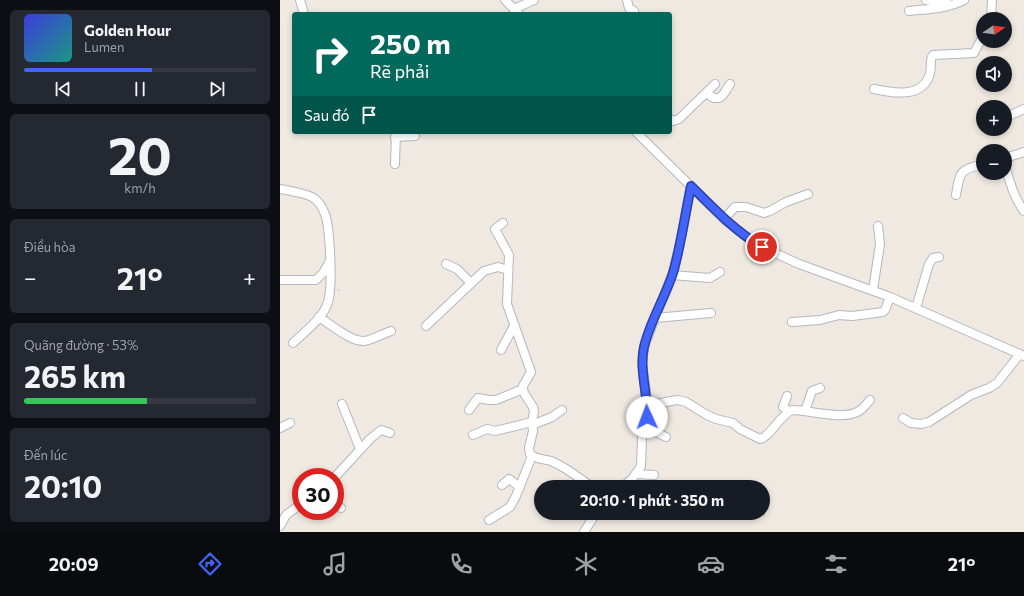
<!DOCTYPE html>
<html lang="vi">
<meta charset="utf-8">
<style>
:root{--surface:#171b24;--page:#242831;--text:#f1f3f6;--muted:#9ea1a6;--line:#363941;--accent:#4264fb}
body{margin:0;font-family:Commissioner,sans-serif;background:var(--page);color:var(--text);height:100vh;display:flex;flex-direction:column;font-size:15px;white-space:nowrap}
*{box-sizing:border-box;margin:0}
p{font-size:13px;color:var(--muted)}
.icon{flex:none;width:22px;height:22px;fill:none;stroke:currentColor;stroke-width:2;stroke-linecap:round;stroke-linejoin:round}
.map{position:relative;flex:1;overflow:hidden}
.drawer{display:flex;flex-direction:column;gap:10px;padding:10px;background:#0d0f14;width:280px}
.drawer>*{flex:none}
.banner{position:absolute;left:12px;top:12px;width:380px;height:122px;border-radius:4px;box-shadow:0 2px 6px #0003;background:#00695c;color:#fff;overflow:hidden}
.needle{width:26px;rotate:77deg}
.tools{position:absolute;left:696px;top:12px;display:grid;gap:8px}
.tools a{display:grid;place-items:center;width:36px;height:36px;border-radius:50%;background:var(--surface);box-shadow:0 2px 6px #0003;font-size:20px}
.speed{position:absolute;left:12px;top:468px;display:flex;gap:8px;font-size:20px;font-weight:700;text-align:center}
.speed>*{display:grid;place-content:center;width:52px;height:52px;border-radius:50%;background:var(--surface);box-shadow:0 2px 6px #0003;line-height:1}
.speed .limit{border:6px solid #d22;background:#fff;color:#111}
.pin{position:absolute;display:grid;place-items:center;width:34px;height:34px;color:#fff;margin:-17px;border:2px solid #fff;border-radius:50%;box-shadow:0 1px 4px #0007}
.me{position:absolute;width:44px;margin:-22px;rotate:358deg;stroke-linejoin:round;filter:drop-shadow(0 0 3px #0008)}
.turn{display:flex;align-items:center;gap:14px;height:84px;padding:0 12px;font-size:18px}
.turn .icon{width:52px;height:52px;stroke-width:2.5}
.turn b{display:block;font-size:28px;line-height:34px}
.then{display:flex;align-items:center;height:38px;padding:0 12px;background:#0003;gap:8px;font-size:15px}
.big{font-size:30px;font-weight:700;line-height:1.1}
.drawer .card{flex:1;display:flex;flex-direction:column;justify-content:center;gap:6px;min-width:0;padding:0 14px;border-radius:6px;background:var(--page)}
.drawer .dial{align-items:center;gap:0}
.dial b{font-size:52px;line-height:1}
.song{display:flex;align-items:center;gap:12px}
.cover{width:48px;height:48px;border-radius:6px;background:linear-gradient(135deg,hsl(240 70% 55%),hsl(170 70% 35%))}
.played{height:4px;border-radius:2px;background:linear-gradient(90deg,var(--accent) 55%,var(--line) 55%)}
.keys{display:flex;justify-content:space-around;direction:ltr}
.heat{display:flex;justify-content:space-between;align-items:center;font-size:22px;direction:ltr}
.charge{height:6px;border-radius:3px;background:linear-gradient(90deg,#34c759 53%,var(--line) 0)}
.trip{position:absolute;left:254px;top:480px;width:236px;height:40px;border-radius:20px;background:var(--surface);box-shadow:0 2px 6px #0003;font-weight:700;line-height:40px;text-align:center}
.dock{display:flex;height:64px;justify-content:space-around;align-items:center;background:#090b0e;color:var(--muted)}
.dock .icon{width:28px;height:28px}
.dock .current{color:var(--accent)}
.dock b{font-size:18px;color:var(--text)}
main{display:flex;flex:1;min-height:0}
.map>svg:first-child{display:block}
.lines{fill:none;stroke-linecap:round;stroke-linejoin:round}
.minor-casing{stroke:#b4b7c1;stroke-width:10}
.path{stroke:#c9c9c9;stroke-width:1;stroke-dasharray:3 2;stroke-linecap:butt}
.minor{stroke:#fff;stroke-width:8}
.route-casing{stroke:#2b41a3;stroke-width:10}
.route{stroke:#4264fb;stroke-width:7}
</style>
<main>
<section class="drawer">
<div class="card">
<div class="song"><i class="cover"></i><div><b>Golden Hour</b><p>Lumen</p></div></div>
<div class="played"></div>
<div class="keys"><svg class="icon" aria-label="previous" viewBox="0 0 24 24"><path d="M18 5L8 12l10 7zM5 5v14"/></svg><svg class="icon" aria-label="pause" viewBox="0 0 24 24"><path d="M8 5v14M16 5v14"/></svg><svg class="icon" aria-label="next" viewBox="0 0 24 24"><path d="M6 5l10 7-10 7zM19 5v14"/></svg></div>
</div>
<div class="card dial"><b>20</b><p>km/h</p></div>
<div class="card"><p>Điều hòa</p>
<div class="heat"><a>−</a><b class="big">21°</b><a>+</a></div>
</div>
<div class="card"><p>Quãng đường · 53%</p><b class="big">265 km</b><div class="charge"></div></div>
<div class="card"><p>Đến lúc</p><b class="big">20:10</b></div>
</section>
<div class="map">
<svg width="744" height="532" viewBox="0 0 744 532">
<rect width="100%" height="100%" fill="#efe9e1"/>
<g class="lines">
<defs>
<g id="minor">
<polyline points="20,0 24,14"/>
<polyline points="225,0 239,14"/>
<polyline points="347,0 349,8 354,11"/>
<polyline points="646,0 669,4"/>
<polyline points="234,9 254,0"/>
<path d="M 629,11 C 648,9 667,9 684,0"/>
<polyline points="711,19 712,0"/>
<path d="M 594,89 C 612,93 644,99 650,73 C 652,67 649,60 653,55 L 694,53 L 703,36"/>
<polyline points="426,93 434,98 439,98 443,95 450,84"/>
<polyline points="731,115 744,109"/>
<polyline points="390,119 393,121 399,119 435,84"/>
<polyline points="356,132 444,219 472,241 482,247 519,264 610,297 744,356"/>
<polyline points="115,137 135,136"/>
<polyline points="725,158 744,152"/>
<polyline points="115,164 116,132"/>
<path d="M 725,166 C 730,182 734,198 744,211"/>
<path d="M 0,189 C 9,191 28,193 35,199 C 39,202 43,209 45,214 C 50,228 53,287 48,302 C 43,319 25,331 13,343"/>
<path d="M 676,195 C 680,172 679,170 703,164"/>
<polyline points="444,219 455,207 466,207 484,213 490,211 506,202 528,194"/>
<path d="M 223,223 L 215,229 L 229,255 L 227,304 L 251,372 L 243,386 L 243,389 L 244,393 L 253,407 L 254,411 L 252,422 L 253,431 L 249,448 L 250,454 C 255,459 264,459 271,461 C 286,467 299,478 312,487"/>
<polyline points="166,264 177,269 191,283"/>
<polyline points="392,275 430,278 440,272"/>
<polyline points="0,280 36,280 43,273 50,261"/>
<polyline points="593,290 600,244 598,226"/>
<polyline points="636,308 649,264 653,258 659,257"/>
<path d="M 39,317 C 50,324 71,342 84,341 C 93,340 102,334 111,331"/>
<polyline points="375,318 431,313"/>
<polyline points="512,322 540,320 559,315 572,316 603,312 605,310 610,297"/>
<polyline points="146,326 204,271 218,267 228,270"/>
<polyline points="221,350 234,326"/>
<polyline points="507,396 503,407 509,411"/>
<polyline points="62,404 80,449"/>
<path d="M 368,406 L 391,401 L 398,400 L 406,402 L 427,415 L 436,419 L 453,423 L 460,429 L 480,439 C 490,437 500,415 512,410 C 529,410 564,421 579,411 C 583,409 587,403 590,400"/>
<polyline points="189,410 198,398 209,400 216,400 243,389"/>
<polyline points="525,411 532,391 540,388"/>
<polyline points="623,418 631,423 641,424 649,422 691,395 709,388 717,383 740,354"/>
<polyline points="252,425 272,417 282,410"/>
<polyline points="364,426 386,437"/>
<polyline points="0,428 10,423"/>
<polyline points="193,435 207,429 215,431 252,422"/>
<polyline points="356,474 374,475"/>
<polyline points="55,477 90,439 101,430 110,433"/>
<polyline points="222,485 229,479 240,487"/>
<polyline points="342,487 352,479 361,466 362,438 367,417 368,406 362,363 364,347 393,272 399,248 411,186"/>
<polyline points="55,503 61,508"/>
<polyline points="209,520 230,507 236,496 252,456"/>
<polyline points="0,526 6,515 21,504"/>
<polyline points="304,532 316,513"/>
</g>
</defs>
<use href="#minor" class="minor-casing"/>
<polyline class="path" points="57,290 61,290"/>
<use href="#minor" class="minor"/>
</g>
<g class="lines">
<defs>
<path id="route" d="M 367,417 C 368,394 359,370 364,347 C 370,321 385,298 393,273 C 401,245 405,215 411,186 C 433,208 455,231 482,247"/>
</defs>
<use href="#route" class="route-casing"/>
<use href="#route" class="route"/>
</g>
</svg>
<div class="tools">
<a><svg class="needle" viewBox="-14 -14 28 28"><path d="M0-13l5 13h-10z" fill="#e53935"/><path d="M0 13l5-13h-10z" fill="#9ea1a6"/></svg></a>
<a><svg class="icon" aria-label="sound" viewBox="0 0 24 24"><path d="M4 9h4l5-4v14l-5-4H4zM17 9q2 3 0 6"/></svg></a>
<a>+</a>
<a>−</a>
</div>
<div class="speed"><div class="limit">30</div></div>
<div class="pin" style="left:482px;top:247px;background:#d93025"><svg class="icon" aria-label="arrive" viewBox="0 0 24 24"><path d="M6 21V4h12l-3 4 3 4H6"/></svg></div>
<svg class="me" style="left:367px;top:417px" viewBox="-20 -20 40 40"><circle r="19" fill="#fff"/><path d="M0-13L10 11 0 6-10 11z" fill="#4264fb"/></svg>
<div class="trip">20:10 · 1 phút · 350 m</div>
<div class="banner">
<div class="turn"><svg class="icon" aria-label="right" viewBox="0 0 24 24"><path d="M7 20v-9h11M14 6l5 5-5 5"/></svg><div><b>250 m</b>Rẽ phải</div></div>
<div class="then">Sau đó<svg class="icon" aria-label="arrive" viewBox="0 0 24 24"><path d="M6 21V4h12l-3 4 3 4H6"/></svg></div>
</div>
</div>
</main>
<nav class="dock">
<b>20:09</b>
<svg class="icon current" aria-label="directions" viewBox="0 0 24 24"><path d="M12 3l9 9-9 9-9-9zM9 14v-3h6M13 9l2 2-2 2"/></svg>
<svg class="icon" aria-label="music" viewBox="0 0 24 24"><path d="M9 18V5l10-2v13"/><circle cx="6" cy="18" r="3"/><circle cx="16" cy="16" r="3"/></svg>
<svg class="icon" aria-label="phone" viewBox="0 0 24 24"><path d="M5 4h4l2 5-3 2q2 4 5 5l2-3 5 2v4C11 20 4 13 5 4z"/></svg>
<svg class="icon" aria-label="climate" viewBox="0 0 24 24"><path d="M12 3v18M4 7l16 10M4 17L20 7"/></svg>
<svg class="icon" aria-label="car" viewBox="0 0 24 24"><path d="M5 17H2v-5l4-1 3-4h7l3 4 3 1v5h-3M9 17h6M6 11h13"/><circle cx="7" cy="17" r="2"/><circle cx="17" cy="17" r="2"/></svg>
<svg class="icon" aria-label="filters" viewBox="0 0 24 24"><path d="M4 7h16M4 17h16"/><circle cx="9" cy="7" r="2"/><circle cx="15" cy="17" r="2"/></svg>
<b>21°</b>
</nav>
